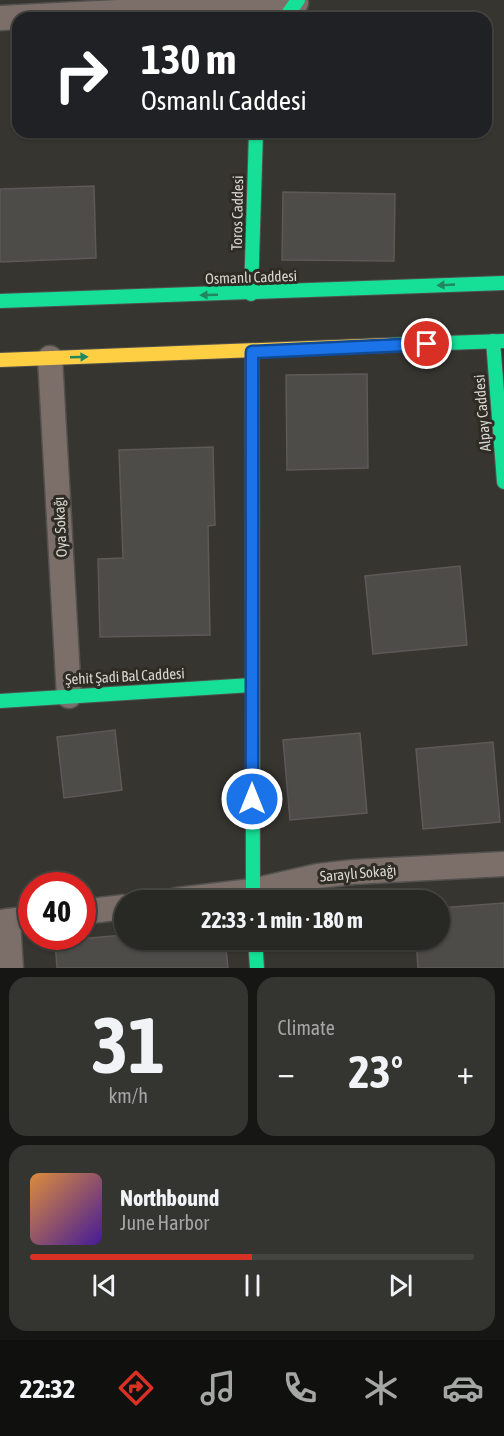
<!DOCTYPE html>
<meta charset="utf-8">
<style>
:root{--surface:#282824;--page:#343431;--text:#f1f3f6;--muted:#a5a6a6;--line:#444441;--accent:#d93025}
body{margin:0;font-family:"Asap Condensed",sans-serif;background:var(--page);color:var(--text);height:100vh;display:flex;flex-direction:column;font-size:22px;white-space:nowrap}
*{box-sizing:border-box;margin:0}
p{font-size:20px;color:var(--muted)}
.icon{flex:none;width:33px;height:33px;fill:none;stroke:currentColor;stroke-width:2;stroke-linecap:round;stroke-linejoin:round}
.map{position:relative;height:968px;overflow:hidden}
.drawer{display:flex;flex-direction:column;gap:9px;padding:9px;background:#161614;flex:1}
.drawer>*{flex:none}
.hud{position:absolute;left:12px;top:12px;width:480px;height:126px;border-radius:18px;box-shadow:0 2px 4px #0004,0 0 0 2px var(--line);background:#202124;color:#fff;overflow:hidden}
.speed{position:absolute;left:18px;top:872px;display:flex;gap:12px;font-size:30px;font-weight:700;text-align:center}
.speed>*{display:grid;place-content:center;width:78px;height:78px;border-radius:50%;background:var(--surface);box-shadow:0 2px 4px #0004,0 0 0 2px var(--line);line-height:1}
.speed .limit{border:9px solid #d22;background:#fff;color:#111}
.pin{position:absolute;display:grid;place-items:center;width:51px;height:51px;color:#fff;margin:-26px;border:3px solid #fff;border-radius:50%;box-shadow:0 2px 6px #0007}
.me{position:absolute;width:66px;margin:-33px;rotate:0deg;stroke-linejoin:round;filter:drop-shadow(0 0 4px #0008)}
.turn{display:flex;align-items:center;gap:21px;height:126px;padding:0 30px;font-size:27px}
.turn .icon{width:78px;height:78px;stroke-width:2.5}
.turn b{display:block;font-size:42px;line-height:51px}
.big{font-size:45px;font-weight:700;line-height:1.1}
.drawer .card{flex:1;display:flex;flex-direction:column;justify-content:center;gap:9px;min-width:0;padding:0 21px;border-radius:18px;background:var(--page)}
.drawer .dial{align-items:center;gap:0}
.dial b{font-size:78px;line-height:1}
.song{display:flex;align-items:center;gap:18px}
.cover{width:72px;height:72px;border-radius:9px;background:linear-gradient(135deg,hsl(30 70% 55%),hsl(260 70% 35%))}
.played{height:6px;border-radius:3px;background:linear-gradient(90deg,var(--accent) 50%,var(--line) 50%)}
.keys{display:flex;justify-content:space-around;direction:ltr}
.heat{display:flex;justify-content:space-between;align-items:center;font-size:33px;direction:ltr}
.drawer .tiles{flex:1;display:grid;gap:9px;grid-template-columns:1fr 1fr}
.card:last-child{grid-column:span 2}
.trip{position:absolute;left:114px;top:890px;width:336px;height:60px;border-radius:30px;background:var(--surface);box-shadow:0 2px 4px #0004,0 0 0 2px var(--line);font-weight:700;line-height:60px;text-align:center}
.tab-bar{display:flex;height:96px;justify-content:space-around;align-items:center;background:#10100e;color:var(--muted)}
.tab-bar .icon{width:42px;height:42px}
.tab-bar .current{color:var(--accent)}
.tab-bar b{font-size:27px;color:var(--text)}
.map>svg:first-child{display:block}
.building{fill:#4e4c49;stroke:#5c5956;stroke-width:1.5}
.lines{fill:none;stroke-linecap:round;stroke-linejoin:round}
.street-casing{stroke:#52514e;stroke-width:27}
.fast-casing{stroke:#52514e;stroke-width:16}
.slow-casing{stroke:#52514e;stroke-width:16}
.street{stroke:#7c6f6a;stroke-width:24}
.fast{stroke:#16e098;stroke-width:14}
.slow{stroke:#ffcf43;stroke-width:14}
.oneway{fill:#22865e}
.route-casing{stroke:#114b97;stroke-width:15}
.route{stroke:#1a73e8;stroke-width:10}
.labels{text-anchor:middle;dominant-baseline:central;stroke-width:6;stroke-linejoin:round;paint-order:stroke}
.street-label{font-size:15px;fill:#d8d6d0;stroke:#2f2c24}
</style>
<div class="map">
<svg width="504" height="968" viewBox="0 0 504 968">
<rect width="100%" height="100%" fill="#363530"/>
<g class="building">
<polygon points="94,186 96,258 0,262 0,189"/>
<polygon points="283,192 395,194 394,261 282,260"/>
<polygon points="367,374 368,468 287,470 286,375"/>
<polygon points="213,447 215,525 208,526 210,635 100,637 98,559 123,558 119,450"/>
<polygon points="460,566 467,645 373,654 365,576"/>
<polygon points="115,730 122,790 64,798 57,737"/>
<polygon points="360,733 367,813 290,820 283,740"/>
<polygon points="493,742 500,822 423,829 416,749"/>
<polygon points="504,903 504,968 418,968 416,939 440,939 440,908"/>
<polygon points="124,935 124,939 225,939 228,968 57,968 55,941"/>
</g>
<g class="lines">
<defs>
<g id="street">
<polyline points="0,18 296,3"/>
<polyline points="50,358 69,696"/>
<polyline points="177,900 252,891 318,876 353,872 504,864"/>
<polyline points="82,912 124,907"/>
<polyline points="8,921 11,968"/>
<polyline points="0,922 32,918"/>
</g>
<g id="fast">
<polyline points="285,18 298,0"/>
<polyline points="251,294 256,132"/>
<polyline points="0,301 504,283"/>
<polyline points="493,341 504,482"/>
<polyline points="387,345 504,341"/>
<polyline points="252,352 253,900"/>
<polyline points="0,701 252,685"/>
<polyline points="255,939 257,968"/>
</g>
<polyline id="slow" points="0,360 387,345"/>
</defs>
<use href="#street" class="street-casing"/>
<use href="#fast" class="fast-casing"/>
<use href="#slow" class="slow-casing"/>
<use href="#street" class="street"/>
<use href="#fast" class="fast"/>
<use href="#slow" class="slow"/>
</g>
<defs><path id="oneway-solid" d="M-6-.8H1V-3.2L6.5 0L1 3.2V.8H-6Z" transform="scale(1.5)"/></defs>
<g class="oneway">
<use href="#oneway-solid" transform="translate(446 285) rotate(177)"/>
<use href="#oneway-solid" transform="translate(209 295) rotate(178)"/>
<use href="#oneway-solid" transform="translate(79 357) rotate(-2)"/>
</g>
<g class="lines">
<defs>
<polyline id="route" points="252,799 252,352 427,344"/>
</defs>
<use href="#route" class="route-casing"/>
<use href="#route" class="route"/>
</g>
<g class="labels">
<g class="street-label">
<text transform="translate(237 213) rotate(-89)">Toros Caddesi</text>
<text transform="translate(251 277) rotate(-2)">Osmanlı Caddesi</text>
<text transform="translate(482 413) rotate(-95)">Alpay Caddesi</text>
<text transform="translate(60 527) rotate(-93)">Oya Sokağı</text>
<text transform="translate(125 676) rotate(-3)">Şehit Şadi Bal Caddesi</text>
<text transform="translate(358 873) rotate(-5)">Saraylı Sokağı</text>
</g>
</g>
</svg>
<div class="speed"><div class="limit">40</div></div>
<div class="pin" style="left:427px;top:344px;background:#d93025"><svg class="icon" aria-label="arrive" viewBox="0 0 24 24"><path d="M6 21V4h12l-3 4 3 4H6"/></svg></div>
<svg class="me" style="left:252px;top:799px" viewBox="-20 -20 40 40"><circle r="17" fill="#1a73e8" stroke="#fff" stroke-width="3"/><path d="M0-11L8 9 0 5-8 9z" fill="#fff"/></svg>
<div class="trip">22:33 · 1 min · 180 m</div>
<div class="hud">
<div class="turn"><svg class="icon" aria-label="right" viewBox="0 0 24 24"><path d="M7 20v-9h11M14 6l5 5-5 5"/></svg><div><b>130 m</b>Osmanlı Caddesi</div></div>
</div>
</div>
<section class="drawer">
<div class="tiles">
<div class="card dial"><b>31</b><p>km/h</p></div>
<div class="card"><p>Climate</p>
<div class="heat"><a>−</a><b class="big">23°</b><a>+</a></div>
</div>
<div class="card">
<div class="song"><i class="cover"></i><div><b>Northbound</b><p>June Harbor</p></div></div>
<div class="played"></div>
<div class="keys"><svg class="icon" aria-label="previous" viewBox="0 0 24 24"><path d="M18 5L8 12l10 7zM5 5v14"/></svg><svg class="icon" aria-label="pause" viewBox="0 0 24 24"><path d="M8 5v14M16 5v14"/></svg><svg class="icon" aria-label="next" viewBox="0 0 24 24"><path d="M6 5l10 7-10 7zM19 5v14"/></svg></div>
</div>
</div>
</section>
<nav class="tab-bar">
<b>22:32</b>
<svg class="icon current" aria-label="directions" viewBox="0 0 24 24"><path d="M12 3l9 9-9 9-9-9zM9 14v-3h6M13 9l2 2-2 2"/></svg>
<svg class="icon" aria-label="music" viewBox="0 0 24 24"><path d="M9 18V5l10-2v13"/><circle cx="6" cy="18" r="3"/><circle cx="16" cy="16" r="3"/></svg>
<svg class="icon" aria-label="phone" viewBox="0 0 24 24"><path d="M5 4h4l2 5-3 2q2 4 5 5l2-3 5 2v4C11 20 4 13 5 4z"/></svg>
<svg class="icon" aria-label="climate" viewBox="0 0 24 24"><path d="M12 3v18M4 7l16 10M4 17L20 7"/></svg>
<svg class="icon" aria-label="car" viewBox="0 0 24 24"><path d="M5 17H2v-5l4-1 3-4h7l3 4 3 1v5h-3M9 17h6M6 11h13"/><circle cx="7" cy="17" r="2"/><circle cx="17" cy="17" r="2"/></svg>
</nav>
